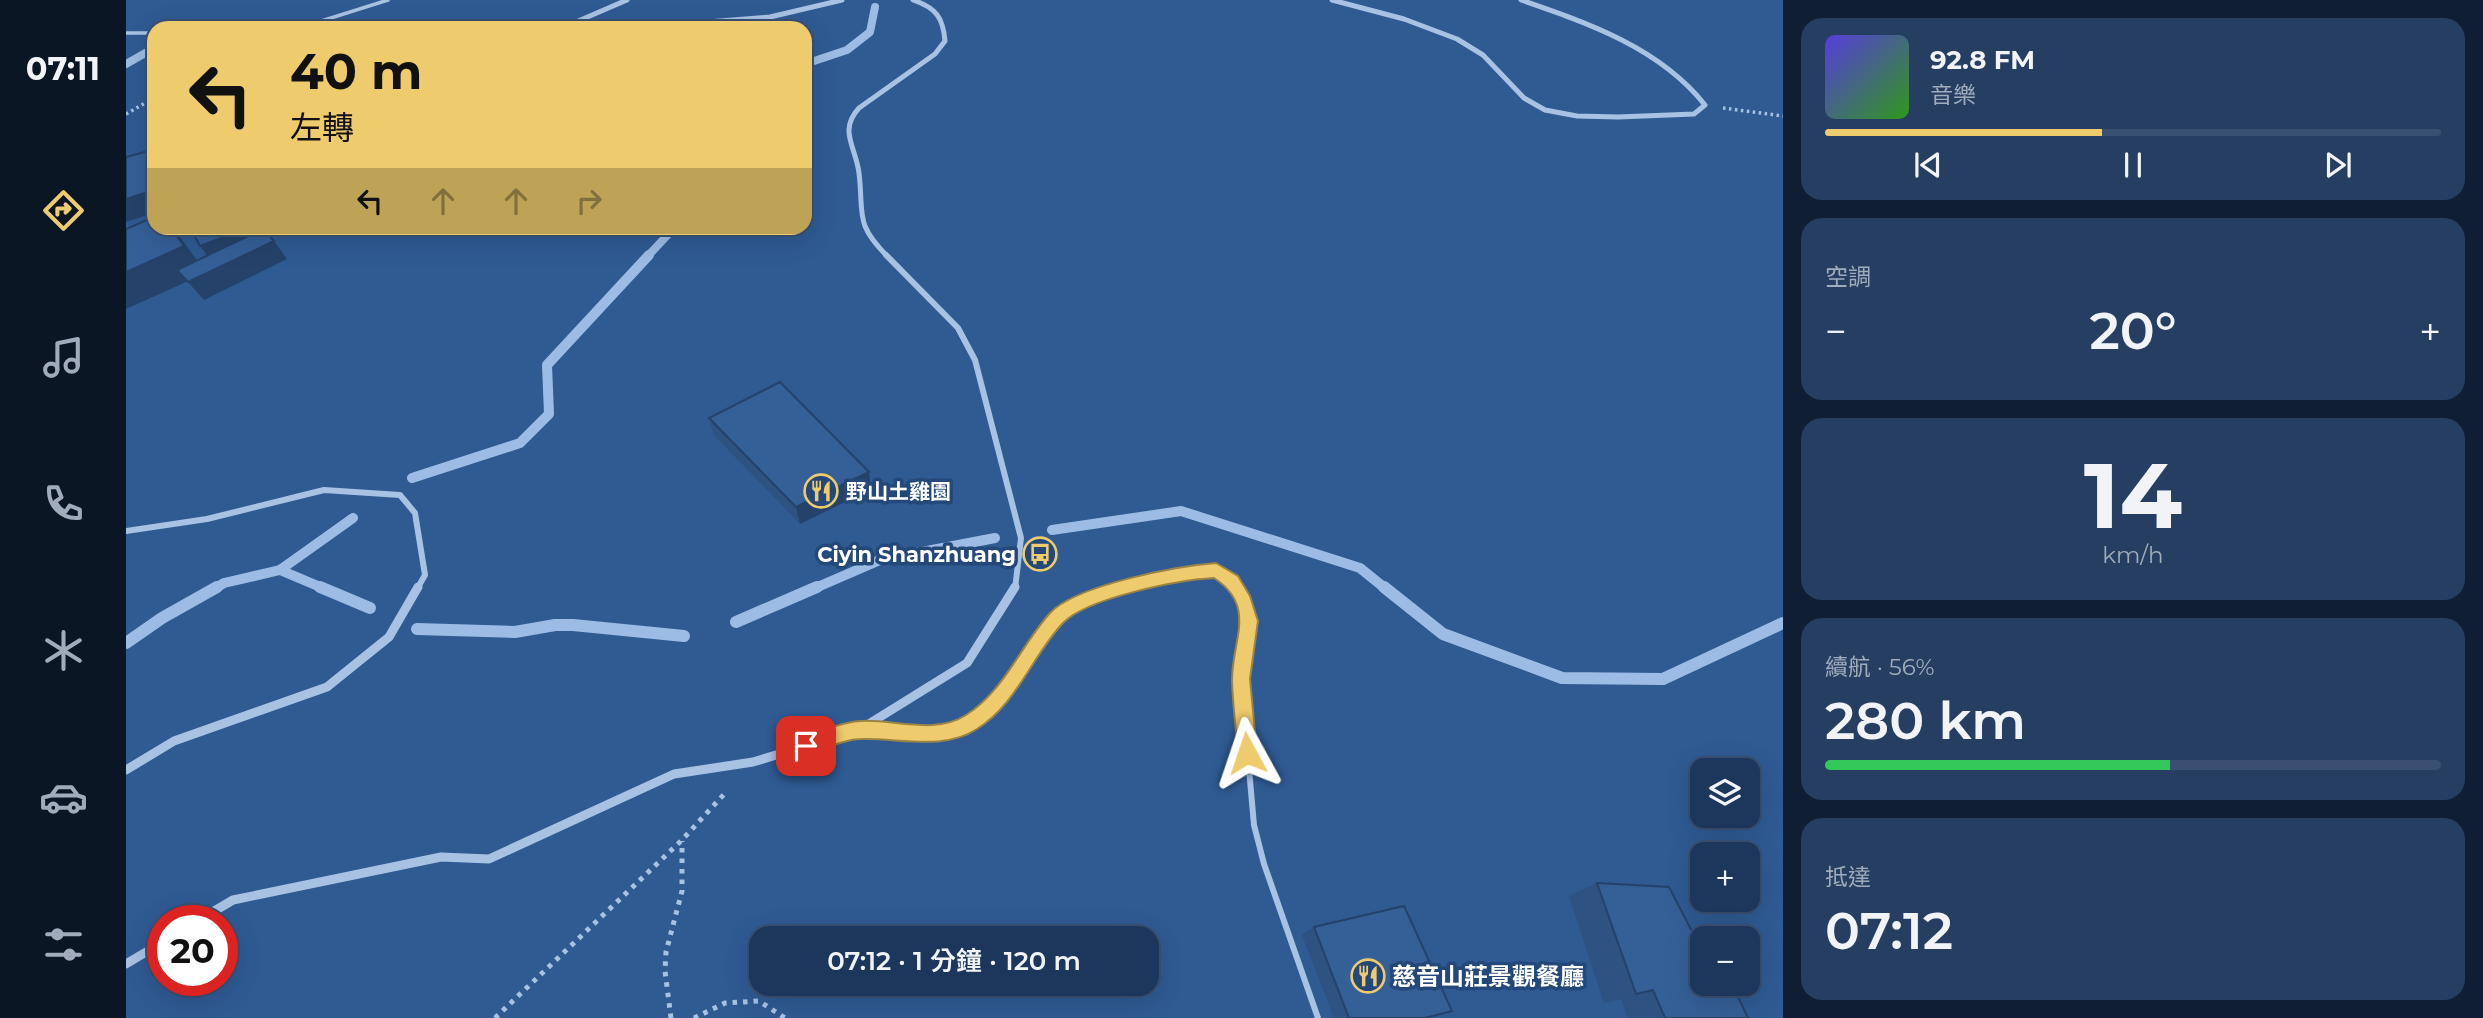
<!DOCTYPE html>
<html lang="zh-TW">
<meta charset="utf-8">
<style>
:root{--surface:#1c365c;--page:#253e62;--text:#f1f3f6;--muted:#a0abbb;--line:#3a5072;--accent:#eecb6c}
body{margin:0;font-family:Montserrat,"Noto Sans TC",sans-serif;background:var(--page);color:var(--text);height:100vh;display:flex;flex-direction:column;font-size:26px;white-space:nowrap}
*{box-sizing:border-box;margin:0}
p{font-size:23px;color:var(--muted)}
.icon{flex:none;width:38px;height:38px;fill:none;stroke:currentColor;stroke-width:2;stroke-linecap:round;stroke-linejoin:round}
.map{position:relative;flex:1;overflow:hidden}
.panel{display:flex;flex-direction:column;gap:18px;padding:18px;background:#0f1e33;width:700px}
.panel>*{flex:none}
.guide{position:absolute;left:21px;top:21px;width:665px;height:214px;border-radius:21px;box-shadow:0 7px 28px #0002,0 0 0 2px var(--line);background:#eecb6c;color:#111;overflow:hidden}
.fabs{position:absolute;left:1564px;top:758px;display:grid;gap:14px}
.fabs a{display:grid;place-items:center;width:70px;height:70px;border-radius:14px;background:var(--surface);box-shadow:0 7px 28px #0002,0 0 0 2px var(--line);font-size:35px}
.speed{position:absolute;left:21px;top:905px;display:flex;gap:14px;font-size:35px;font-weight:700;text-align:center}
.speed>*{display:grid;place-content:center;width:91px;height:91px;border-radius:50%;background:var(--surface);box-shadow:0 7px 28px #0002,0 0 0 2px var(--line);line-height:1}
.speed .limit{border:10px solid #d22;background:#fff;color:#111}
.pin{position:absolute;display:grid;place-items:center;width:60px;height:60px;color:#fff;margin:-30px;border-radius:14px;box-shadow:0 4px 10px #0006}
.me{position:absolute;width:77px;margin:-38px;rotate:355deg;stroke-linejoin:round;filter:drop-shadow(0 0 5px #0008)}
.turn{display:flex;align-items:center;gap:24px;height:147px;padding:0 28px;font-size:32px}
.turn .icon{width:91px;height:91px;stroke-width:2.5}
.turn b{display:block;font-size:49px;line-height:60px}
.lanes{display:flex;align-items:center;height:66px;padding:0 28px;background:#0003;justify-content:center;gap:35px;direction:ltr}
.lanes .off{opacity:.35}
.big{font-size:52px;font-weight:600;line-height:1.1}
.panel .card{flex:1;display:flex;flex-direction:column;justify-content:center;gap:10px;min-width:0;padding:0 24px;border-radius:21px;background:var(--page)}
.panel .dial{align-items:center;gap:0}
.dial b{font-size:91px;line-height:1}
.song{display:flex;align-items:center;gap:21px}
.cover{width:84px;height:84px;border-radius:10px;background:linear-gradient(135deg,hsl(250 70% 55%),hsl(110 70% 35%))}
.played{height:7px;border-radius:4px;background:linear-gradient(90deg,var(--accent) 45%,var(--line) 45%)}
.keys{display:flex;justify-content:space-around;direction:ltr}
.heat{display:flex;justify-content:space-between;align-items:center;font-size:38px;direction:ltr}
.charge{height:10px;border-radius:5px;background:linear-gradient(90deg,#34c759 56%,var(--line) 0)}
.trip{position:absolute;left:623px;top:926px;width:410px;height:70px;border-radius:21px;background:var(--surface);box-shadow:0 7px 28px #0002,0 0 0 2px var(--line);font-weight:600;line-height:70px;text-align:center}
main{display:flex;flex:1;min-height:0}
.menu{display:flex;flex-direction:column;width:126px;justify-content:space-around;align-items:center;background:#0b1625;color:var(--muted)}
.menu .icon{width:49px;height:49px}
.menu .active{color:var(--accent)}
.menu b{font-size:32px;color:var(--text)}
.map>svg:first-child{display:block}
.green{fill:#2f5a92;fill-rule:evenodd}
.lines{fill:none;stroke-linecap:round;stroke-linejoin:round}
.stream-far2{stroke:#9cbce5;stroke-width:8}
.stream-far1{stroke:#9cbce5;stroke-width:10}
.stream{stroke:#9cbce5;stroke-width:12}
.path-far1{stroke:#a8c2e4;stroke-width:3.5;stroke-dasharray:2.5 3.5;stroke-linecap:butt}
.path{stroke:#a8c2e4;stroke-width:5;stroke-dasharray:4.5 6;stroke-linecap:butt}
.lane-far2{stroke:#a8c2e4;stroke-width:3.5}
.lane-far1{stroke:#a8c2e4;stroke-width:5}
.lane{stroke:#a8c2e4;stroke-width:6}
.street-far2{stroke:#a8c2e4;stroke-width:5}
.street-far1{stroke:#a8c2e4;stroke-width:6}
.street{stroke:#a8c2e4;stroke-width:9}
.wall{fill:#2e5282}
.shaded-wall{fill:#25426a}
.building{fill:#355f97;stroke:#25426a;stroke-width:2}
.route{fill:#eecb6c;stroke:#9b8446;stroke-width:2}
.labels{text-anchor:middle;dominant-baseline:central;stroke-width:7;stroke-linejoin:round;paint-order:stroke}
.poi-label{font-size:21px;font-weight:bold;fill:#fff;stroke:#25487a;text-anchor:start}
.near-poi-label{font-size:24px;font-weight:bold;fill:#fff;stroke:#25487a;text-anchor:start}
</style>
<main>
<nav class="menu">
<b>07:11</b>
<svg class="icon active" aria-label="directions" viewBox="0 0 24 24"><path d="M12 3l9 9-9 9-9-9zM9 14v-3h6M13 9l2 2-2 2"/></svg>
<svg class="icon" aria-label="music" viewBox="0 0 24 24"><path d="M9 18V5l10-2v13"/><circle cx="6" cy="18" r="3"/><circle cx="16" cy="16" r="3"/></svg>
<svg class="icon" aria-label="phone" viewBox="0 0 24 24"><path d="M5 4h4l2 5-3 2q2 4 5 5l2-3 5 2v4C11 20 4 13 5 4z"/></svg>
<svg class="icon" aria-label="climate" viewBox="0 0 24 24"><path d="M12 3v18M4 7l16 10M4 17L20 7"/></svg>
<svg class="icon" aria-label="car" viewBox="0 0 24 24"><path d="M5 17H2v-5l4-1 3-4h7l3 4 3 1v5h-3M9 17h6M6 11h13"/><circle cx="7" cy="17" r="2"/><circle cx="17" cy="17" r="2"/></svg>
<svg class="icon" aria-label="filters" viewBox="0 0 24 24"><path d="M4 7h16M4 17h16"/><circle cx="9" cy="7" r="2"/><circle cx="15" cy="17" r="2"/></svg>
</nav>
<div class="map">
<svg width="1657" height="1018" viewBox="0 0 1657 1018">
<rect width="100%" height="100%" fill="#25487a"/>
<path class="green" d="M 0,0 L 1657,0 L 1657,1018 L 0,1018 ZM 28,28 L 679,28 L 679,228 L 28,228 ZM 1577,770 L 1622,770 L 1622,816 L 1577,816 ZM 1577,854 L 1622,854 L 1622,900 L 1577,900 ZM 37,920 L 96,920 L 96,980 L 37,980 ZM 635,938 L 1020,938 L 1020,984 L 635,984 ZM 1577,938 L 1622,938 L 1622,984 L 1577,984 Z"/>
<g class="lines">
<g class="stream-far2">
<polyline points="0,64 28,48"/>
<polyline points="679,64 721,50 744,32 749,7"/>
<polyline points="521,257 548,228"/>
</g>
<g class="stream-far1">
<polyline points="286,478 394,443 423,414 421,365 523,255"/>
<polyline points="926,530 1055,511 1234,568 1260,589"/>
<polyline points="154,570 199,589"/>
<polyline points="88,589 98,583 154,570 227,518"/>
<polyline points="687,589 754,560 869,538"/>
</g>
<g class="stream">
<polyline points="194,587 244,608"/>
<polyline points="1258,587 1317,634 1436,678 1537,679 1657,623"/>
<polyline points="610,622 691,587"/>
<polyline points="291,629 389,632 429,625 447,625 558,636"/>
<polyline points="0,643 36,618 91,587"/>
</g>
<g class="path-far1">
<polyline points="1597,108 1657,116"/>
<polyline points="0,114 28,98"/>
<polyline points="45,234 64,228"/>
</g>
<g class="path">
<polyline points="369,1018 556,840 601,791"/>
<polyline points="545,1018 539,971 540,952 556,891 556,841"/>
<polyline points="568,1018 599,1003 633,1001 659,1018"/>
</g>
<g class="lane-far2">
<polyline points="173,28 262,0"/>
<polyline points="0,33 28,33"/>
</g>
<polyline class="lane-far1" points="996,589 1090,570 1106,581 1111,589"/>
<g class="lane">
<polyline points="1110,587 1116,596 1124,621 1115,679 1128,825 1138,864 1192,1018"/>
<polyline points="737,730 806,734 844,724 876,695 931,618 950,602 1003,587"/>
</g>
<g class="street-far2">
<path d="M 1206,0 L 1278,19 L 1331,39 L 1357,55 L 1398,98 L 1419,110 L 1451,116 L 1492,117 L 1568,114 L 1579,105 C 1534,48 1462,23 1395,0"/>
<polyline points="436,28 501,0"/>
<polyline points="505,28 644,17 716,0"/>
<path d="M 762,257 C 728,223 738,215 733,173 C 730,147 712,131 733,108 L 809,54 L 819,41 C 817,17 810,8 787,0"/>
</g>
<g class="street-far1">
<polyline points="760,255 832,328 849,360 895,538 889,589"/>
<polyline points="0,531 81,519 198,490 274,495 289,513 299,575 291,589"/>
</g>
<g class="street">
<polyline points="0,770 48,741 201,687 263,637 292,587"/>
<polyline points="73,920 107,900 315,857 363,859 548,774 627,762 733,730 841,663 889,587"/>
<polyline points="0,964 37,942"/>
</g>
</g>
<g class="wall">
<polygon points="583,418 745,489 674,524 588,435"/>
<polygon points="1471,883 1571,941 1622,1018 1502,1018 1495,999 1478,1003 1443,896"/>
<polygon points="1188,927 1305,1018 1208,1018 1176,935"/>
</g>
<g class="shaded-wall">
<polygon points="28,190 28,213 0,222 0,199"/>
<polygon points="45,228 46,228 57,241 80,273 0,309 0,272"/>
<polygon points="122,228 138,228 146,242 148,241 161,259 78,300 62,282 88,265 74,246"/>
<polygon points="743,472 745,489 674,524 670,507"/>
</g>
<g class="building">
<polygon points="26,150 28,158 28,190 0,199 0,157"/>
<polygon points="28,217 28,228 45,228 58,246 0,272 0,229"/>
<polygon points="69,228 122,228 74,246 65,229"/>
<polygon points="137,229 148,241 62,282 51,270"/>
<polygon points="654,382 743,472 670,507 583,418"/>
<polygon points="1471,883 1543,887 1571,941 1577,941 1577,984 1606,984 1622,1018 1539,1018 1527,990 1510,994"/>
<polygon points="1278,906 1326,1011 1299,1018 1223,1018 1188,927"/>
</g>
<path class="route" d="M 1090,563 L 1112,576 L 1124,596 L 1132,621 L 1124,679 L 1131,753 L 1128,759 L 1121,762 L 1115,759 L 1112,753 C 1110,729 1107,706 1106,682 C 1105,641 1132,607 1088,578 C 1052,580 961,598 937,623 C 906,656 891,704 851,729 C 818,751 773,738 736,739 C 719,739 698,749 680,755 L 674,752 L 671,746 L 674,739 C 692,732 716,722 735,721 C 769,719 809,735 840,715 C 878,691 895,645 924,613 C 950,585 1051,566 1090,563 Z"/>
<defs>
<symbol id="restaurant-ring" viewBox="-11 -11 22 22"><circle r="9.5" fill="#25487a" stroke="#eecb6c" stroke-width="1.5"/><path d="M-5-6h1v4h1v-4h1v4h1v-4h1v5L-1.5 .5V6h-2V.5L-5-1ZM5-6V6H3V1.5H1.5Q1.5-4 5-6Z" fill="#eecb6c"/></symbol>
<symbol id="bus-ring" viewBox="-11 -11 22 22"><circle r="9.5" fill="#25487a" stroke="#eecb6c" stroke-width="1.5"/><path d="M-5-6H5V4H4V6H2V4H-2V6H-4V4H-5ZM-3.5-4V0h7V-4ZM-3.5 1.2v1.5H-2V1.2ZM2 1.2v1.5H3.5V1.2Z" fill="#eecb6c"/></symbol>
</defs>
<g fill-rule="evenodd">
<use href="#restaurant-ring" x="676" y="472" width="38" height="38"/>
<use href="#bus-ring" x="895" y="535" width="38" height="38"/>
<use href="#restaurant-ring" x="1223" y="957" width="38" height="38"/>
</g>
<g class="labels">
<g class="poi-label">
<text x="720" y="491">野山土雞園</text>
<text x="890" y="554" text-anchor="end">Ciyin Shanzhuang</text>
</g>
<g class="near-poi-label">
<text x="1266" y="976">慈音山莊景觀餐廳</text>
</g>
</g>
</svg>
<div class="fabs">
<a><svg class="icon" aria-label="layers" viewBox="0 0 24 24"><path d="M12 4l9 5-9 5-9-5zM3 14l9 5 9-5"/></svg></a>
<a>+</a>
<a>−</a>
</div>
<div class="speed"><div class="limit">20</div></div>
<div class="pin" style="left:680px;top:746px;background:#d93025"><svg class="icon" aria-label="arrive" viewBox="0 0 24 24"><path d="M6 21V4h12l-3 4 3 4H6"/></svg></div>
<svg class="me" style="left:1121px;top:753px" viewBox="-20 -20 40 40"><path d="M0-17L14 15 0 8-14 15z" fill="#eecb6c" stroke="#fff" stroke-width="4"/></svg>
<div class="trip">07:12 · 1 分鐘 · 120 m</div>
<div class="guide">
<div class="turn"><svg class="icon" aria-label="left" viewBox="0 0 24 24"><path d="M17 20v-9H6M10 6l-5 5 5 5"/></svg><div><b>40 m</b>左轉</div></div>
<div class="lanes"><svg class="icon" aria-label="left" viewBox="0 0 24 24"><path d="M17 20v-9H6M10 6l-5 5 5 5"/></svg><svg class="icon off" aria-label="ahead" viewBox="0 0 24 24"><path d="M12 20V5M6 11l6-6 6 6"/></svg><svg class="icon off" aria-label="ahead" viewBox="0 0 24 24"><path d="M12 20V5M6 11l6-6 6 6"/></svg><svg class="icon off" aria-label="right" viewBox="0 0 24 24"><path d="M7 20v-9h11M14 6l5 5-5 5"/></svg></div>
</div>
</div>
<section class="panel">
<div class="card">
<div class="song"><i class="cover"></i><div><b>92.8 FM</b><p>音樂</p></div></div>
<div class="played"></div>
<div class="keys"><svg class="icon" aria-label="previous" viewBox="0 0 24 24"><path d="M18 5L8 12l10 7zM5 5v14"/></svg><svg class="icon" aria-label="pause" viewBox="0 0 24 24"><path d="M8 5v14M16 5v14"/></svg><svg class="icon" aria-label="next" viewBox="0 0 24 24"><path d="M6 5l10 7-10 7zM19 5v14"/></svg></div>
</div>
<div class="card"><p>空調</p>
<div class="heat"><a>−</a><b class="big">20°</b><a>+</a></div>
</div>
<div class="card dial"><b>14</b><p>km/h</p></div>
<div class="card"><p>續航 · 56%</p><b class="big">280 km</b><div class="charge"></div></div>
<div class="card"><p>抵達</p><b class="big">07:12</b></div>
</section>
</main>
